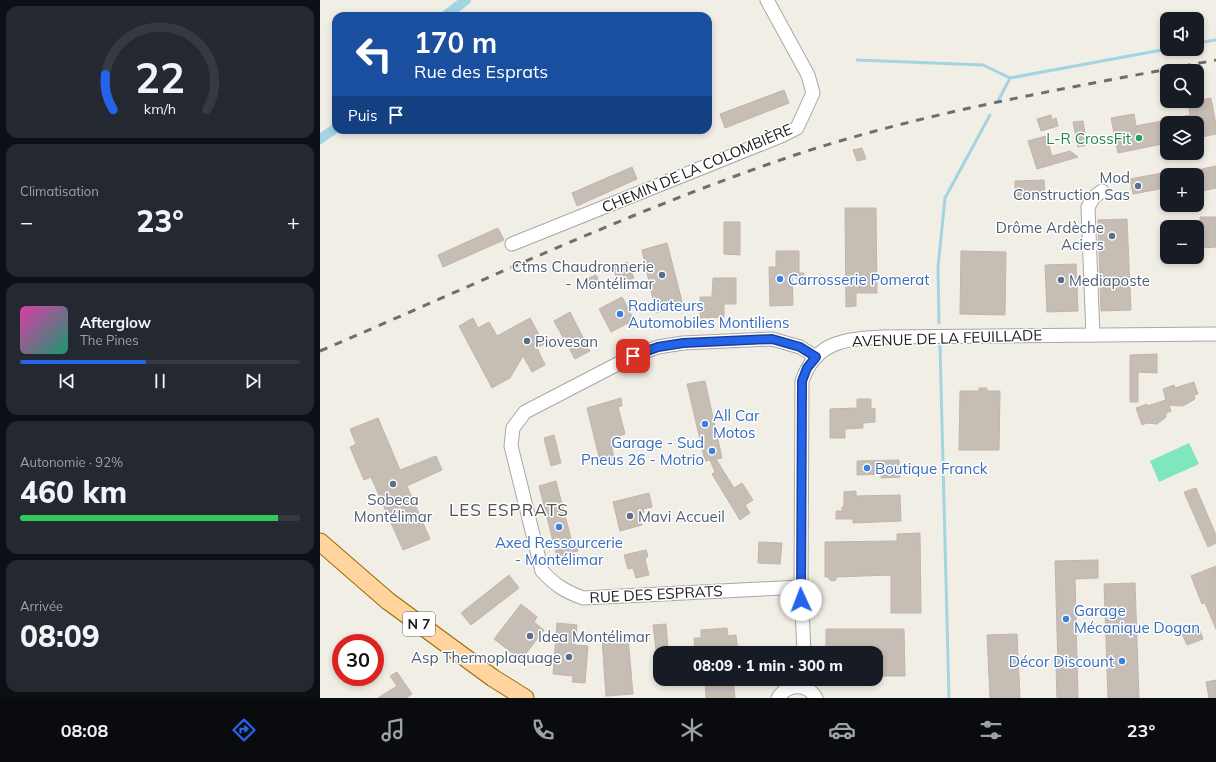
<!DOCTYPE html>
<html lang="fr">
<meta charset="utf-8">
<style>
:root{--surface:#171b24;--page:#242831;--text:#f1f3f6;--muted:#9ea1a6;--line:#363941;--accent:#2563eb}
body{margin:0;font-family:Mulish,sans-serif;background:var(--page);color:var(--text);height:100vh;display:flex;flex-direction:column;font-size:15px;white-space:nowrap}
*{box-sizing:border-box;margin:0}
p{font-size:13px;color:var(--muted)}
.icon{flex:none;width:22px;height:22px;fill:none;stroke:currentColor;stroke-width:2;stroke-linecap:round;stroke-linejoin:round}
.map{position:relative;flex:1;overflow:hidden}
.side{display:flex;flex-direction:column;gap:6px;padding:6px;background:#0d0f14;width:320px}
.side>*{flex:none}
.banner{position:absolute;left:12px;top:12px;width:380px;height:122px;border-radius:12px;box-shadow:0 2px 6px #0003;background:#1a4fa0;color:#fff;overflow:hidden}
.controls{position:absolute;left:840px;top:12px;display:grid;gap:8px}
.controls a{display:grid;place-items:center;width:44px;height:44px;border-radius:8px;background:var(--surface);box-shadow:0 2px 6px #0003;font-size:20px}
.speed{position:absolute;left:12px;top:634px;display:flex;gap:8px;font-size:20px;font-weight:700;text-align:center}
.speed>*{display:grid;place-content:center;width:52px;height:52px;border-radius:50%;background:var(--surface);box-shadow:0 2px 6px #0003;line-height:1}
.speed .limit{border:6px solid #d22;background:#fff;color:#111}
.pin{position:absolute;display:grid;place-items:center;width:34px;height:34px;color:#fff;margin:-17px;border-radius:8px;box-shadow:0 2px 6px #0006}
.me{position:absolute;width:44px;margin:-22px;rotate:358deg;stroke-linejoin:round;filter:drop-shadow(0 0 3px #0008)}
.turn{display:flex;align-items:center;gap:14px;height:84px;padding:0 16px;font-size:18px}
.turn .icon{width:52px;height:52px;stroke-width:2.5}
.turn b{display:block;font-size:28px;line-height:34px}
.then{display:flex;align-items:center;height:38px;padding:0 16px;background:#0003;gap:8px;font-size:15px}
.big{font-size:30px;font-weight:800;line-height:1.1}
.side .widget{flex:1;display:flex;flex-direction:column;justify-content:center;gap:6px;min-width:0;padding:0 14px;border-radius:12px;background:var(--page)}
.side .dial{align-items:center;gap:0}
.dial svg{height:104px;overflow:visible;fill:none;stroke:var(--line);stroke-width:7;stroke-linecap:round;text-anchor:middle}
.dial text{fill:var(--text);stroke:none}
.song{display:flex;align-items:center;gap:12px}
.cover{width:48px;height:48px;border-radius:6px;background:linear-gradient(135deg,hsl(320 70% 55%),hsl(160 70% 35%))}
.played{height:4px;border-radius:2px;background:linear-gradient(90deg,var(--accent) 45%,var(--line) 45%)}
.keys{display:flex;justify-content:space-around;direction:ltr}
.heat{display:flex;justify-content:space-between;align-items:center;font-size:22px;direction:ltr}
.charge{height:6px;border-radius:3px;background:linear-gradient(90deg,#34c759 92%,var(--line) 0)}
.trip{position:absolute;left:333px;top:646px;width:230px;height:40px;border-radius:12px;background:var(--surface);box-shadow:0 2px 6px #0003;font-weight:800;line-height:40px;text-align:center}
.dock{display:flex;height:64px;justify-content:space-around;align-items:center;background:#090b0e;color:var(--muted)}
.dock .icon{width:28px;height:28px}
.dock .selected{color:var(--accent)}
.dock b{font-size:18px;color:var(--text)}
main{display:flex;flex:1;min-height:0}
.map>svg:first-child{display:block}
.pitch{fill:#7fe6bd}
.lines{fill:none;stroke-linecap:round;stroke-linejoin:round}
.stream{stroke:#a3d4e2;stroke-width:3}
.canal{stroke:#a3d4e2;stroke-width:10}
.building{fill:#c6bdb5;stroke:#c5b4a7}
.minor-casing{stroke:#a7a7a7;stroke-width:15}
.major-casing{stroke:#9d6800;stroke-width:19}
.minor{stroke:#fff;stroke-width:13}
.major{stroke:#ffd49e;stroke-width:17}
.rail{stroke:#6e6e6e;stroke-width:3;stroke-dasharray:8 8;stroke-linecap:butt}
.route-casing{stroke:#184099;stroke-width:10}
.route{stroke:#2563eb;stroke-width:7}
.leisure-dot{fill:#2e9e5b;stroke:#fff;stroke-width:1.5}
.service-dot{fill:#5c6f8a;stroke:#fff;stroke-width:1.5}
.shop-dot{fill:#3f7fe0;stroke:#fff;stroke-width:1.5}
.labels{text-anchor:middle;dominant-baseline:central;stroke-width:3;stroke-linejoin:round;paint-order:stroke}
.shield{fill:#fff;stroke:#636363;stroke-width:1}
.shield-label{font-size:14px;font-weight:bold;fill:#202020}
.leisure-label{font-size:15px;fill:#27864d;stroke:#fff;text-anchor:end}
.street-label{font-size:15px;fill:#202020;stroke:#fff}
.service-label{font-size:15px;fill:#4e5e75;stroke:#fff;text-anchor:end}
.shop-label{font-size:15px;fill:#366cbe;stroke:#fff;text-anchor:start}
.quarter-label{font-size:17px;letter-spacing:1px;fill:#535353;stroke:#fff}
</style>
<main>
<section class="side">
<div class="widget dial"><svg viewBox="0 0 100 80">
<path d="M14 69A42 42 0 1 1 86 69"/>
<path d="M14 69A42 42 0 0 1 8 42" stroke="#2563eb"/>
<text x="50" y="56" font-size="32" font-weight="700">22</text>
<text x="50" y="72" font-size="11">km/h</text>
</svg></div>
<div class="widget"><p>Climatisation</p>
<div class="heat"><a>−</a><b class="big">23°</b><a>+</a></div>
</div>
<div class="widget">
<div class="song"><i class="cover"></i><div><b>Afterglow</b><p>The Pines</p></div></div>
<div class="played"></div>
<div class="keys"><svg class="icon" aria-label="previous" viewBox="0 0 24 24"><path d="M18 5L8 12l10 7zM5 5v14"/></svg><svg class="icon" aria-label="pause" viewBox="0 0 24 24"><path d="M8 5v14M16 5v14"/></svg><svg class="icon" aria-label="next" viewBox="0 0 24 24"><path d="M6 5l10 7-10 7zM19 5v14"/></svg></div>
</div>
<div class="widget"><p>Autonomie · 92%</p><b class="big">460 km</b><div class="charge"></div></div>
<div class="widget"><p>Arrivée</p><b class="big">08:09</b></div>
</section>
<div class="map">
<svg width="896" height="698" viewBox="0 0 896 698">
<rect width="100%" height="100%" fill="#f1eee6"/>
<polygon class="pitch" points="869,443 879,464 839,482 830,461"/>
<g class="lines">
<g class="stream">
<polyline points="877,43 896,40"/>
<polyline points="537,60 663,65 690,78 847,49"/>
<polyline points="678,101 690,78"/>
<polyline points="619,323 618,267 625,198 670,115"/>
<polyline points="620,346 629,698"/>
</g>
<g class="canal">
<polyline points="125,16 146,0"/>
<polyline points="0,139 16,128"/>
</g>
</g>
<g class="building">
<polygon points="464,90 469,103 405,128 400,114"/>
<polygon points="891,98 896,125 896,134 877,138 877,123 850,123 849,119 870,115 868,103"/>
<polygon points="814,114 816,126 847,120 847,143 798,153 791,118"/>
<polygon points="731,115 732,120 736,118 738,126 721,131 717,119"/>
<polygon points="763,121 767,145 758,147 753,122"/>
<polygon points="726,136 732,156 750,151 758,157 717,169 708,141"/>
<polygon points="542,148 546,159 537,161 533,150"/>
<polygon points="896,166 896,188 877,192 877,170"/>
<polygon points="312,167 317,179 257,206 252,193"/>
<polygon points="842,173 845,188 813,194 810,179"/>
<polygon points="724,180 725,196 695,196 695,181"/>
<polygon points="525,208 556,208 557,293 536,293 536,306 526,307"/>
<polygon points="880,217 896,217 896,247 880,248"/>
<polygon points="807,219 811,310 781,311 778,220"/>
<polygon points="404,222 420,222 420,255 404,254"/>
<polygon points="178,228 184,240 123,267 118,255"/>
<polygon points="347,243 363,305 336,313 322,250"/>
<polygon points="456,251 479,251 479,273 484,273 484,286 472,274 473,305 450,306 449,267 456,267"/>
<polygon points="641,251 686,252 685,315 640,314"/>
<polygon points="307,262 314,278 303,283 300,276 297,278 292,268"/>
<polygon points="756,264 758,311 727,312 725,265"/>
<polygon points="276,275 280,283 269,289 264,280"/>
<polygon points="393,278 416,278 416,304 404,304 404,317 380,318 380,297 392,297"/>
<polygon points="302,297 314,320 291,332 279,309"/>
<polygon points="250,312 270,351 255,359 234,321"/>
<polygon points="153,318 158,328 169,322 177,336 210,318 224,344 217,348 225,365 212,372 203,356 190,378 172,388 139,326"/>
<polygon points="837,354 837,373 818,372 818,402 810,402 810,355"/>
<polygon points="385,381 402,458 396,459 414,488 422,483 433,500 425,505 430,513 420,520 392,474 395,472 390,460 385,461 367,384"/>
<polygon points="874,382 878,394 874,395 875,399 863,406 849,405 851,411 846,413 846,417 837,424 827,423 822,425 816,408 827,404 827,406 846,400 843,389 854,385 855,388"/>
<polygon points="659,388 667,388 667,391 680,391 679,450 639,450 640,391 659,391"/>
<polygon points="301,398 302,406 298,407 305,434 290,439 295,462 281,465 267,408"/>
<polygon points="537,399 551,399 551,409 555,408 555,422 543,423 543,428 525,429 525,438 510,438 510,409 537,408"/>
<polygon points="58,418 80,470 116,456 122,470 87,486 110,539 83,550 51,477 44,480 30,447 36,444 30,429"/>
<polygon points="234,435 241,463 231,466 224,438"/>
<polygon points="579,460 580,477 561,478 561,474 537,475 537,461"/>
<polygon points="236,481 252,542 255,541 258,551 237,557 219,486"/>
<polygon points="876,488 896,535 896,543 888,547 864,492"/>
<polygon points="536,491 536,496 580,495 581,521 533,523 533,519 516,519 516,511 522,511 522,507 524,507 524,492"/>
<polygon points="329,493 332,507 323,509 324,512 319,513 322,525 300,531 293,502"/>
<polygon points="600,533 601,613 571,613 571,575 516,577 516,580 512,581 510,580 508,577 505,577 505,542 577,541 577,534"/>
<polygon points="439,542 462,543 460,564 438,563"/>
<polygon points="326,550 328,556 325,559 329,575 316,578 313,568 308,569 304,555"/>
<polygon points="778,560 778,578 755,579 758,698 737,698 736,667 738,666 735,561"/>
<polygon points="896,566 896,629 885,603 882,604 871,576"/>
<polygon points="189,575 199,588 151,625 141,613"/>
<polygon points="815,583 819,698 788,698 784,584"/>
<polygon points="201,604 217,617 214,622 224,630 201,660 174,639"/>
<polygon points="237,623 257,625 255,645 268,646 265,683 252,682 253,676 233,674"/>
<polygon points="346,624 348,649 336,650 333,625"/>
<polygon points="879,627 883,639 867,645 862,634"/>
<polygon points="407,628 408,636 416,635 418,653 375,653 374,638 381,638 381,630"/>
<polygon points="506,629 584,629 585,676 556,676 556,653 506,653"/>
<polygon points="697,634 700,698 670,698 667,635"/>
<polygon points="308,637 313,694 286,696 282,639"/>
<polygon points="77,672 92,694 86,698 58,698 77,686 70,676"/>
<polygon points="385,679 413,679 415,698 386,698"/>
<polygon points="896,680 896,698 889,698 886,682"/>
</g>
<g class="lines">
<defs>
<g id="minor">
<polyline points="192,244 461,136 477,128 493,93 488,75 447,0"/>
<polyline points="773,335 768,207 774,197 782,191"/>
<path d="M 481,587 L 263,598 C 244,591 235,585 222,571 L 191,446 L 193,428 L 205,412 L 313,356 L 338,347 L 363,343 L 452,339 L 480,347 L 496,357"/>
<path d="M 484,653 L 481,587 L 482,381 C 496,341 525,339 563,337 L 896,334"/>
<path d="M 458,698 C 468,683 487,683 496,698"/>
</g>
<polyline id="major" points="0,542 68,601 173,678 205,698"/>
</defs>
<use href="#minor" class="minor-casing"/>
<use href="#major" class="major-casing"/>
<use href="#minor" class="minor"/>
<use href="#major" class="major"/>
<path class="rail" d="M 0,351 C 157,284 312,210 475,155 C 611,110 755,87 896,60"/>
</g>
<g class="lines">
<defs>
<polyline id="route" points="313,356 338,347 363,343 452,339 480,347 496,357 487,368 482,381 481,600"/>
</defs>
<use href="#route" class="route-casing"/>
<use href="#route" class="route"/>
</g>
<circle class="leisure-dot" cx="819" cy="138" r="4"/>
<g class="service-dot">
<circle cx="818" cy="186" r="4"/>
<circle cx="792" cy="236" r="4"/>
<circle cx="342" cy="275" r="4"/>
<circle cx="741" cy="280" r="4"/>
<circle cx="207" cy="341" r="4"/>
<circle cx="73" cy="484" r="4"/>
<circle cx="310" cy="516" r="4"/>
<circle cx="210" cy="636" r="4"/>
<circle cx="249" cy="657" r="4"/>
</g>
<g class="shop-dot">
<circle cx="460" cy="279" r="4"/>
<circle cx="300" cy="314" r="4"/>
<circle cx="385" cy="424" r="4"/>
<circle cx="392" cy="451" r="4"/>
<circle cx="547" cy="468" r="4"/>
<circle cx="239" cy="527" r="4"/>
<circle cx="746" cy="619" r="4"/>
<circle cx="802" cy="661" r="4"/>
</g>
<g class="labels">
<rect class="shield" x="83" y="612" width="32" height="24" rx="3"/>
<g class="shield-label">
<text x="99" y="624">N 7</text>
</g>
<g class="leisure-label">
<text x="811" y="138">L-R CrossFit</text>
</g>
<g class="street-label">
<text transform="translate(377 168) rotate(-23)">CHEMIN DE LA COLOMBIÈRE</text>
<text transform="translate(627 338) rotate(-2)">AVENUE DE LA FEUILLADE</text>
<text transform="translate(336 594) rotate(-3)">RUE DES ESPRATS</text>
</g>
<g class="service-label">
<text x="810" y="177">Mod<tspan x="810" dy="17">Construction Sas</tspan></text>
<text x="784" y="227">Drôme Ardèche<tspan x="784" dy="17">Aciers</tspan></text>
<text x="334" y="266">Ctms Chaudronnerie<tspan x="334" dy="17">- Montélimar</tspan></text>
<text x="749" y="280" text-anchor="start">Mediaposte</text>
<text x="215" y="341" text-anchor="start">Piovesan</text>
<text x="73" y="499" text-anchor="middle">Sobeca<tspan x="73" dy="17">Montélimar</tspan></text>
<text x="318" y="516" text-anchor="start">Mavi Accueil</text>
<text x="218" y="636" text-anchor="start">Idea Montélimar</text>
<text x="241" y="657">Asp Thermoplaquage</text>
</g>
<g class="shop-label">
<text x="468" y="279">Carrosserie Pomerat</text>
<text x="308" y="305">Radiateurs<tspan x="308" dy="17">Automobiles Montiliens</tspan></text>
<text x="393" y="415">All Car<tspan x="393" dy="17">Motos</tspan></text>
<text x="384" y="442" text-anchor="end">Garage - Sud<tspan x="384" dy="17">Pneus 26 - Motrio</tspan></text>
<text x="555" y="468">Boutique Franck</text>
<text x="239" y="542" text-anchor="middle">Axed Ressourcerie<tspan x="239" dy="17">- Montélimar</tspan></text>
<text x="754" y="610">Garage<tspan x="754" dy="17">Mécanique Dogan</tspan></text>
<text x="794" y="661" text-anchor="end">Décor Discount</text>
</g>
<g class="quarter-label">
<text x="189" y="509">LES ESPRATS</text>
</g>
</g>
</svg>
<div class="controls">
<a><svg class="icon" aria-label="sound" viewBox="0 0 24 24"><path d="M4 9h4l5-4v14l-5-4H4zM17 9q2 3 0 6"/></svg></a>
<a><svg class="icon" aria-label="search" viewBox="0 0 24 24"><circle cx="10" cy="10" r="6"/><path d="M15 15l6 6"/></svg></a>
<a><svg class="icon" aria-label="layers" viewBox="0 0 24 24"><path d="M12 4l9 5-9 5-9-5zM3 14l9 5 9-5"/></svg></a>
<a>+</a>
<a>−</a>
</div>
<div class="speed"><div class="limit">30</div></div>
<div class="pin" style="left:313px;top:356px;background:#d93025"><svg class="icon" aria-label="arrive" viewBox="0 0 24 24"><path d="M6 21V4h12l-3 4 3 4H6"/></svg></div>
<svg class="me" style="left:481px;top:600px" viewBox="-20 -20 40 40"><circle r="19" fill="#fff"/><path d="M0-13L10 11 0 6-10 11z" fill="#2563eb"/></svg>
<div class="trip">08:09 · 1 min · 300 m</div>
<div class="banner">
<div class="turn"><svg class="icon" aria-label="left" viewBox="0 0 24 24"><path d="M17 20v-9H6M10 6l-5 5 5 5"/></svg><div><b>170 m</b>Rue des Esprats</div></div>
<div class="then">Puis<svg class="icon" aria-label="arrive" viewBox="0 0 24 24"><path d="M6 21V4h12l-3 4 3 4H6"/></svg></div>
</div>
</div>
</main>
<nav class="dock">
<b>08:08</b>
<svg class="icon selected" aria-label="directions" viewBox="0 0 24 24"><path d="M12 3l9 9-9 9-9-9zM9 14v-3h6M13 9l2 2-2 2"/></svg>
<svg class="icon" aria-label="music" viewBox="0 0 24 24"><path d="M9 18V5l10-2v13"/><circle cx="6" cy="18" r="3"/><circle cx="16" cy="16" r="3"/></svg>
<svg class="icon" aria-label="phone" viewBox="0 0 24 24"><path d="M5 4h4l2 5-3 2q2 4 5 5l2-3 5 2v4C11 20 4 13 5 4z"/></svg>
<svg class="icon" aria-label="climate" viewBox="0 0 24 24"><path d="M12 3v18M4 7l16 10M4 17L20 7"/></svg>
<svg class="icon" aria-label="car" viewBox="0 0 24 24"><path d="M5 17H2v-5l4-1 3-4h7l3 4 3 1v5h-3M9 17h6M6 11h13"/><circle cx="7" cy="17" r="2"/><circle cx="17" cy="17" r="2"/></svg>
<svg class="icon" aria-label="filters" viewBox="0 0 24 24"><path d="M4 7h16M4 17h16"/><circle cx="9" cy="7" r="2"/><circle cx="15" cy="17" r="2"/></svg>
<b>23°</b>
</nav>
